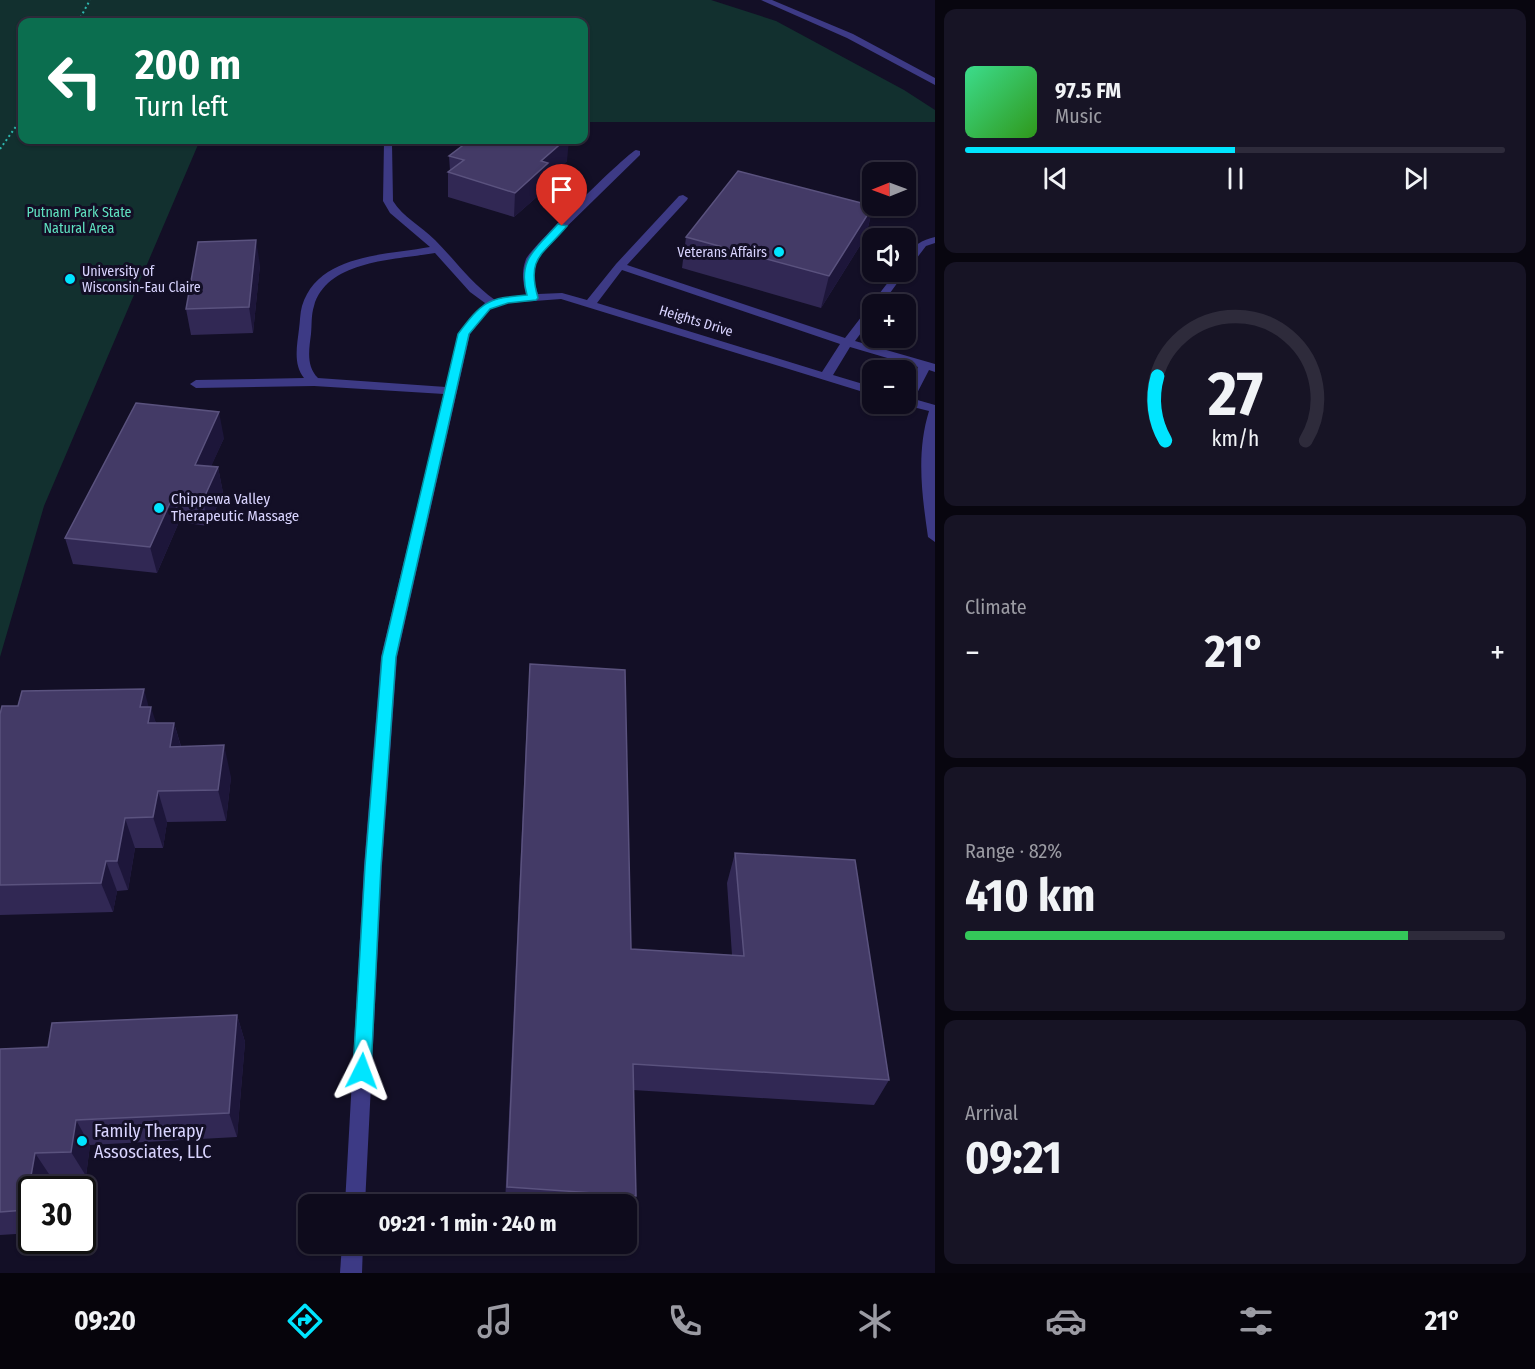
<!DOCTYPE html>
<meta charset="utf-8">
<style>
:root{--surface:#0e0b1c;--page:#171425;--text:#f1f3f6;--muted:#9b9ba3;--line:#2e2b3b;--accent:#00e5ff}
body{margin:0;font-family:"Fira Sans Condensed",sans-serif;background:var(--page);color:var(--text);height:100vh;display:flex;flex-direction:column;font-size:22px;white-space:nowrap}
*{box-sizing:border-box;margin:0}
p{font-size:20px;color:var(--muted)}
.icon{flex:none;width:33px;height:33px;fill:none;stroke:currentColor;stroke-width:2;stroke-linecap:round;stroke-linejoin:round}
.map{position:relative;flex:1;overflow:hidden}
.side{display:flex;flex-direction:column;gap:9px;padding:9px;background:#08060f;width:600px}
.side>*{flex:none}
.guide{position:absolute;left:18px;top:18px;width:570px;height:126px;border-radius:12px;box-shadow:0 2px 4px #0004,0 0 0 2px var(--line);background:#0b6e4f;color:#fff;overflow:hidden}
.needle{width:39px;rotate:269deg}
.buttons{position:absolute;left:862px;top:162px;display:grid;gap:12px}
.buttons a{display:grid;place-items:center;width:54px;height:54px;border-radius:12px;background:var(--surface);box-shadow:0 2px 4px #0004,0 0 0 2px var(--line);font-size:30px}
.speed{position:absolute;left:18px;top:1176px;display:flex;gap:12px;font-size:30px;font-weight:700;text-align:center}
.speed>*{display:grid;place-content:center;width:78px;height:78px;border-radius:50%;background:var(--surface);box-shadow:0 2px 4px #0004,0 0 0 2px var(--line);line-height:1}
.speed .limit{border:3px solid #111;border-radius:9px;background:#fff;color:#111}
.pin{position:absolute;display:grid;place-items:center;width:51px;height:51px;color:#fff;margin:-62px -26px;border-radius:50% 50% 50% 0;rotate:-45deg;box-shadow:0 0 6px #0007}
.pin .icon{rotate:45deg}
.me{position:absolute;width:66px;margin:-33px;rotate:3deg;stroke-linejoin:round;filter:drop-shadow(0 0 4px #0008)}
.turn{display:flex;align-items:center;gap:21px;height:126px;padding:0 18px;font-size:27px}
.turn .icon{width:78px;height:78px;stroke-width:2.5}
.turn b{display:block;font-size:42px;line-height:51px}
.big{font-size:45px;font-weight:700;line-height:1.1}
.side .tile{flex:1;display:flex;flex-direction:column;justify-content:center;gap:9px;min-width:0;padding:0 21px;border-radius:12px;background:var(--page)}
.side .dial{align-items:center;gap:0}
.dial svg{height:156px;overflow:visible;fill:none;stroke:var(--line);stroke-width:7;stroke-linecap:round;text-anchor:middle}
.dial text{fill:var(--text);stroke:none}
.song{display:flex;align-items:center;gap:18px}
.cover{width:72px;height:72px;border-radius:9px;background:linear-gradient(135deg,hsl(150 70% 55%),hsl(110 70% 35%))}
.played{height:6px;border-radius:3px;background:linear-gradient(90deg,var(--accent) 50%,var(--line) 50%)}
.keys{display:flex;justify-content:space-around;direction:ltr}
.heat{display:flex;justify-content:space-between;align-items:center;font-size:33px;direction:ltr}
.charge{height:9px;border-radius:4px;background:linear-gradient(90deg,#34c759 82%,var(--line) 0)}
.trip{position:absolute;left:298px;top:1194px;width:339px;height:60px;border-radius:12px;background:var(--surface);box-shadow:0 2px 4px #0004,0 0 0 2px var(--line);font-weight:700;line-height:60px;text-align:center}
.tabs{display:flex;height:96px;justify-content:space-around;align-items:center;background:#06040b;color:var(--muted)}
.tabs .icon{width:42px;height:42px}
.tabs .on{color:var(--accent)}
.tabs b{font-size:27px;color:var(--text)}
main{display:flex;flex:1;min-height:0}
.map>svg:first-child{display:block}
.green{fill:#12302f}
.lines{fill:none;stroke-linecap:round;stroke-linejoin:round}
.path{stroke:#2fb8b0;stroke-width:2;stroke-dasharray:2 3;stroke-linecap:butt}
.minor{fill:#3d3a85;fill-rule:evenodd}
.wall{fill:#312854}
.shaded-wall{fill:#1d163a}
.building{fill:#433a66;stroke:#5a527e;stroke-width:1.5}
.route{fill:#00e5ff;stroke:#0095a6;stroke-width:1.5}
.poi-dot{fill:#00e5ff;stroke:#130f26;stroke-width:2}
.labels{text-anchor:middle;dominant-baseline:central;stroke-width:6;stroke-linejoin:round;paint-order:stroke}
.far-park-label{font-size:14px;fill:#5fe0c0;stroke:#130f26}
.far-poi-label{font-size:14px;fill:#d9d4ff;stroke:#130f26;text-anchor:end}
.far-street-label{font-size:14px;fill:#d9d4ff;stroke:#130f26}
.poi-label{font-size:15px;fill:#d9d4ff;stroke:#130f26;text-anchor:start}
.near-poi-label{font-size:18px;fill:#d9d4ff;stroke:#130f26;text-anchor:start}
</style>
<main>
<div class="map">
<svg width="935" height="1273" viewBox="0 0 935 1273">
<rect width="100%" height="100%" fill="#130f26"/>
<polygon class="green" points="0,0 711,0 776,21 904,90 935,110 935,122 584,122 584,22 22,22 22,140 200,140 44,506 0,657"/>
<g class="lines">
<g class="path">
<polyline points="78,22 90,0"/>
<polyline points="0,149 22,118"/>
</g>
<g class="minor">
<polygon points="761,0 772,0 853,34 935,78 935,85 847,38"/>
<path d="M 384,142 L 392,144 L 393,201 C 403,217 421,226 435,240 C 455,260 471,283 495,300 L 526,295 C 523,282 521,272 526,259 C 531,248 626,154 636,150 L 640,151 L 640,155 L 551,242 L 537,259 L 533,278 L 538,294 L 562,293 L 587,300 L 616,264 L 679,196 L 683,195 L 688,198 L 687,200 L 627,265 L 845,338 L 896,272 L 906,271 L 882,304 L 873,304 L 873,317 L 855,341 L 935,364 L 935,372 L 929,370 L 914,399 L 935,405 L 935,542 L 928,537 C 922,495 916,453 929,411 L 901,404 L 906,404 L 906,391 L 918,367 L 850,347 L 833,375 L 873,387 L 873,395 L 561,299 L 508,303 L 490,308 L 470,334 L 397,657 L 382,866 L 365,1204 L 345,1204 L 364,866 L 381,657 L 444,394 L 314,386 L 196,388 L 190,384 L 196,380 L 304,378 C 293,364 297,346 299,329 C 300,322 300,313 302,306 C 318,254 386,255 430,247 L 390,213 L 383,201 ZM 435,253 L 470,292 L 485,303 L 458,334 L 446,387 L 318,378 C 306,366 309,350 311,334 C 312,325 311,315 314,306 C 327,260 395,260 435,253 ZM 622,270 L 840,344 L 822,372 L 597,303 Z"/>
<path d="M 935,237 L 935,243 L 926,246 L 910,267 L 906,268 C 906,249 918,241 935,237 Z"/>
<polygon points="342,1244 363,1244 362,1273 340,1273"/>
</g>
</g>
<g class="wall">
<polygon points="449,156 567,161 547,179 547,188 514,217 448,197 448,172 450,171"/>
<polygon points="873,206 866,236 821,308 682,268 686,237"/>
<polygon points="260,265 253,333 191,335 186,309"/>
<polygon points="224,438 211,466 218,467 223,493 208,526 179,522 157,573 73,564 65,538"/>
<polygon points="528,696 631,949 732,955 727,883 735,853 889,1080 874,1105 633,1090 636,1196 629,1219 627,1219 627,1204 505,1204"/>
<polygon points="149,707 156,723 174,723 181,746 231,777 226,821 167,822 163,848 135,848 128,890 117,891 113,912 0,915 0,714"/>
<polygon points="237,1015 245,1042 237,1137 90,1145 86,1176 51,1177 49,1190 32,1190 32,1233 0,1235 0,1049 48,1047"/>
</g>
<g class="shaded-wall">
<polygon points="565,140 569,140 567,161 547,179 547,188 514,217 515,193 541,161"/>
<polygon points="873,206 866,236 821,308 829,276"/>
<polygon points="256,240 260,265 253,333 249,307"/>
<polygon points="219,412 224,438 200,491 195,465"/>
<polygon points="218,467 223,493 208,526 203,500"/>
<polygon points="173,496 179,522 157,573 150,547"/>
<polygon points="144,689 150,712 151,707 161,739 158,755 140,707"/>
<polygon points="174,723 183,754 170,747"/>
<polygon points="224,745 231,777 226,821 218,790"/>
<polygon points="158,791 167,822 163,848 153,817"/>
<polygon points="125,818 135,848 128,890 117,861"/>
<polygon points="106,861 117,891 113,912 101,883"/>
<polygon points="237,1015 245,1042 237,1137 229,1113"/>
<polygon points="76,1120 90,1145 86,1176 71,1152"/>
<polygon points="35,1153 51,1177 49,1190 32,1190 32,1219 25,1210"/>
</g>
<g class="building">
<polygon points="470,140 565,140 541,161 548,163 515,193 448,172 464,160 449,156"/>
<polygon points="738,171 873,206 829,276 686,237"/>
<polygon points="256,240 249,307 186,309 198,242"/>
<polygon points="136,403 219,412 195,465 218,467 203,500 173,496 150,547 65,538"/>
<polygon points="530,664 625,670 631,949 744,956 735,853 855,860 889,1080 633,1064 636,1196 507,1187"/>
<polygon points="144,689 140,707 151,707 148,723 174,723 170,747 224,745 218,790 158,791 153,817 125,818 117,861 106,861 101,883 0,885 0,714 2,706 18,706 22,691"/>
<polygon points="237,1015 229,1113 76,1120 71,1152 35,1153 25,1210 0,1212 0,1049 48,1047 52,1023"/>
</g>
<path class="route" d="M 558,224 L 567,226 C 543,255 526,257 538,298 L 536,300 L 508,303 L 490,309 L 469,334 L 396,657 L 381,866 L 371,1071 L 368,1077 L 362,1079 L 356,1077 L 353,1071 L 365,866 L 382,657 L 458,334 C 482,302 487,298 527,295 C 517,259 536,249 558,224 Z"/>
<g class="poi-dot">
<circle cx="779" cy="252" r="6"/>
<circle cx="70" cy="279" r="6"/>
<circle cx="159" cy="508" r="6"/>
<circle cx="82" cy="1141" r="6"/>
</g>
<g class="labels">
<g class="far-park-label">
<text x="79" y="212">Putnam Park State<tspan x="79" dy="16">Natural Area</tspan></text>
</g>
<g class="far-poi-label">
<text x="767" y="252">Veterans Affairs</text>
<text x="82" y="271" text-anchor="start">University of<tspan x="82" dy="16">Wisconsin-Eau Claire</tspan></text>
</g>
<g class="far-street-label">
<text transform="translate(696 321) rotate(17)">Heights Drive</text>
</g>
<g class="poi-label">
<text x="171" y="499">Chippewa Valley<tspan x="171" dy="17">Therapeutic Massage</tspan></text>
</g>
<g class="near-poi-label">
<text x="94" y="1131">Family Therapy<tspan x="94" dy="21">Assosciates, LLC</tspan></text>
</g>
</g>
</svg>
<div class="buttons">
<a><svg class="needle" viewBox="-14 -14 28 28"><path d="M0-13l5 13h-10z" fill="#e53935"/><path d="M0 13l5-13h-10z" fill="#9b9ba3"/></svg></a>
<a><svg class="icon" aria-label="sound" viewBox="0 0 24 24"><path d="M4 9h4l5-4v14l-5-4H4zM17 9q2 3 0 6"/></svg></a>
<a>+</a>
<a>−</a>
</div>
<div class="speed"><div class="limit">30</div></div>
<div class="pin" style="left:562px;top:226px;background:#d93025"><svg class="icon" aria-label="arrive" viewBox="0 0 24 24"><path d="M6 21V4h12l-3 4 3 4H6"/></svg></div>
<svg class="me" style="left:362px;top:1071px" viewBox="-20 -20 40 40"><path d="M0-17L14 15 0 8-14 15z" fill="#00e5ff" stroke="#fff" stroke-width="4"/></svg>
<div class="trip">09:21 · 1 min · 240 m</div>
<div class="guide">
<div class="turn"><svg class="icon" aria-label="left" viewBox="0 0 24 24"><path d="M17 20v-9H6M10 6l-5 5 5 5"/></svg><div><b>200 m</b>Turn left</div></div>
</div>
</div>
<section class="side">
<div class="tile">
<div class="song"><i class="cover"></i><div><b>97.5 FM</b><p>Music</p></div></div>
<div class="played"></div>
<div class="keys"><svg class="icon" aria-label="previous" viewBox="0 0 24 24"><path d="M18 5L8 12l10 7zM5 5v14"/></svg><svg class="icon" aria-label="pause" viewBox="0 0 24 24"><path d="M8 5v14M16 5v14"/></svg><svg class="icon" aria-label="next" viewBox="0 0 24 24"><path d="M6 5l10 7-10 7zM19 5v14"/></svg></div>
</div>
<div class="tile dial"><svg viewBox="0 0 100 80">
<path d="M14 69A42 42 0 1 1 86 69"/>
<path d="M14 69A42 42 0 0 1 10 36" stroke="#00e5ff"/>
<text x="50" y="56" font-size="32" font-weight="700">27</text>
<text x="50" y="72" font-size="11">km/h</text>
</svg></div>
<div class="tile"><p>Climate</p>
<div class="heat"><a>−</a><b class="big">21°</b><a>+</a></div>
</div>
<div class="tile"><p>Range · 82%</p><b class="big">410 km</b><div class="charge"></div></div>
<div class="tile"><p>Arrival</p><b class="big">09:21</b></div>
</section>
</main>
<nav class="tabs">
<b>09:20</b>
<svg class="icon on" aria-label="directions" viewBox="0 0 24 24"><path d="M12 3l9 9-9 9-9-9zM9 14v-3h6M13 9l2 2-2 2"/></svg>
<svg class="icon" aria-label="music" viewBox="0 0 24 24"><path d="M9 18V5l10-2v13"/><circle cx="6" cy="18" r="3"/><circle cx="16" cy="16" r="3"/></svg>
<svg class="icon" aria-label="phone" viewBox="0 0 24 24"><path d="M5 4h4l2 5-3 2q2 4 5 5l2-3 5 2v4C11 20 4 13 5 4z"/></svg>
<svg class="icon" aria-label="climate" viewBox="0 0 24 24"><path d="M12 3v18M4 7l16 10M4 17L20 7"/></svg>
<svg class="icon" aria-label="car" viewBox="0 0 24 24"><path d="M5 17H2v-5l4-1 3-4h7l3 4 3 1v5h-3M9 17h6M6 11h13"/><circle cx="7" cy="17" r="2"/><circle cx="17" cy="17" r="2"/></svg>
<svg class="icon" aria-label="filters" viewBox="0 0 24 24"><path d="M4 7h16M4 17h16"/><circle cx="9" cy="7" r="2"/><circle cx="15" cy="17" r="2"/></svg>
<b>21°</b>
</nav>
